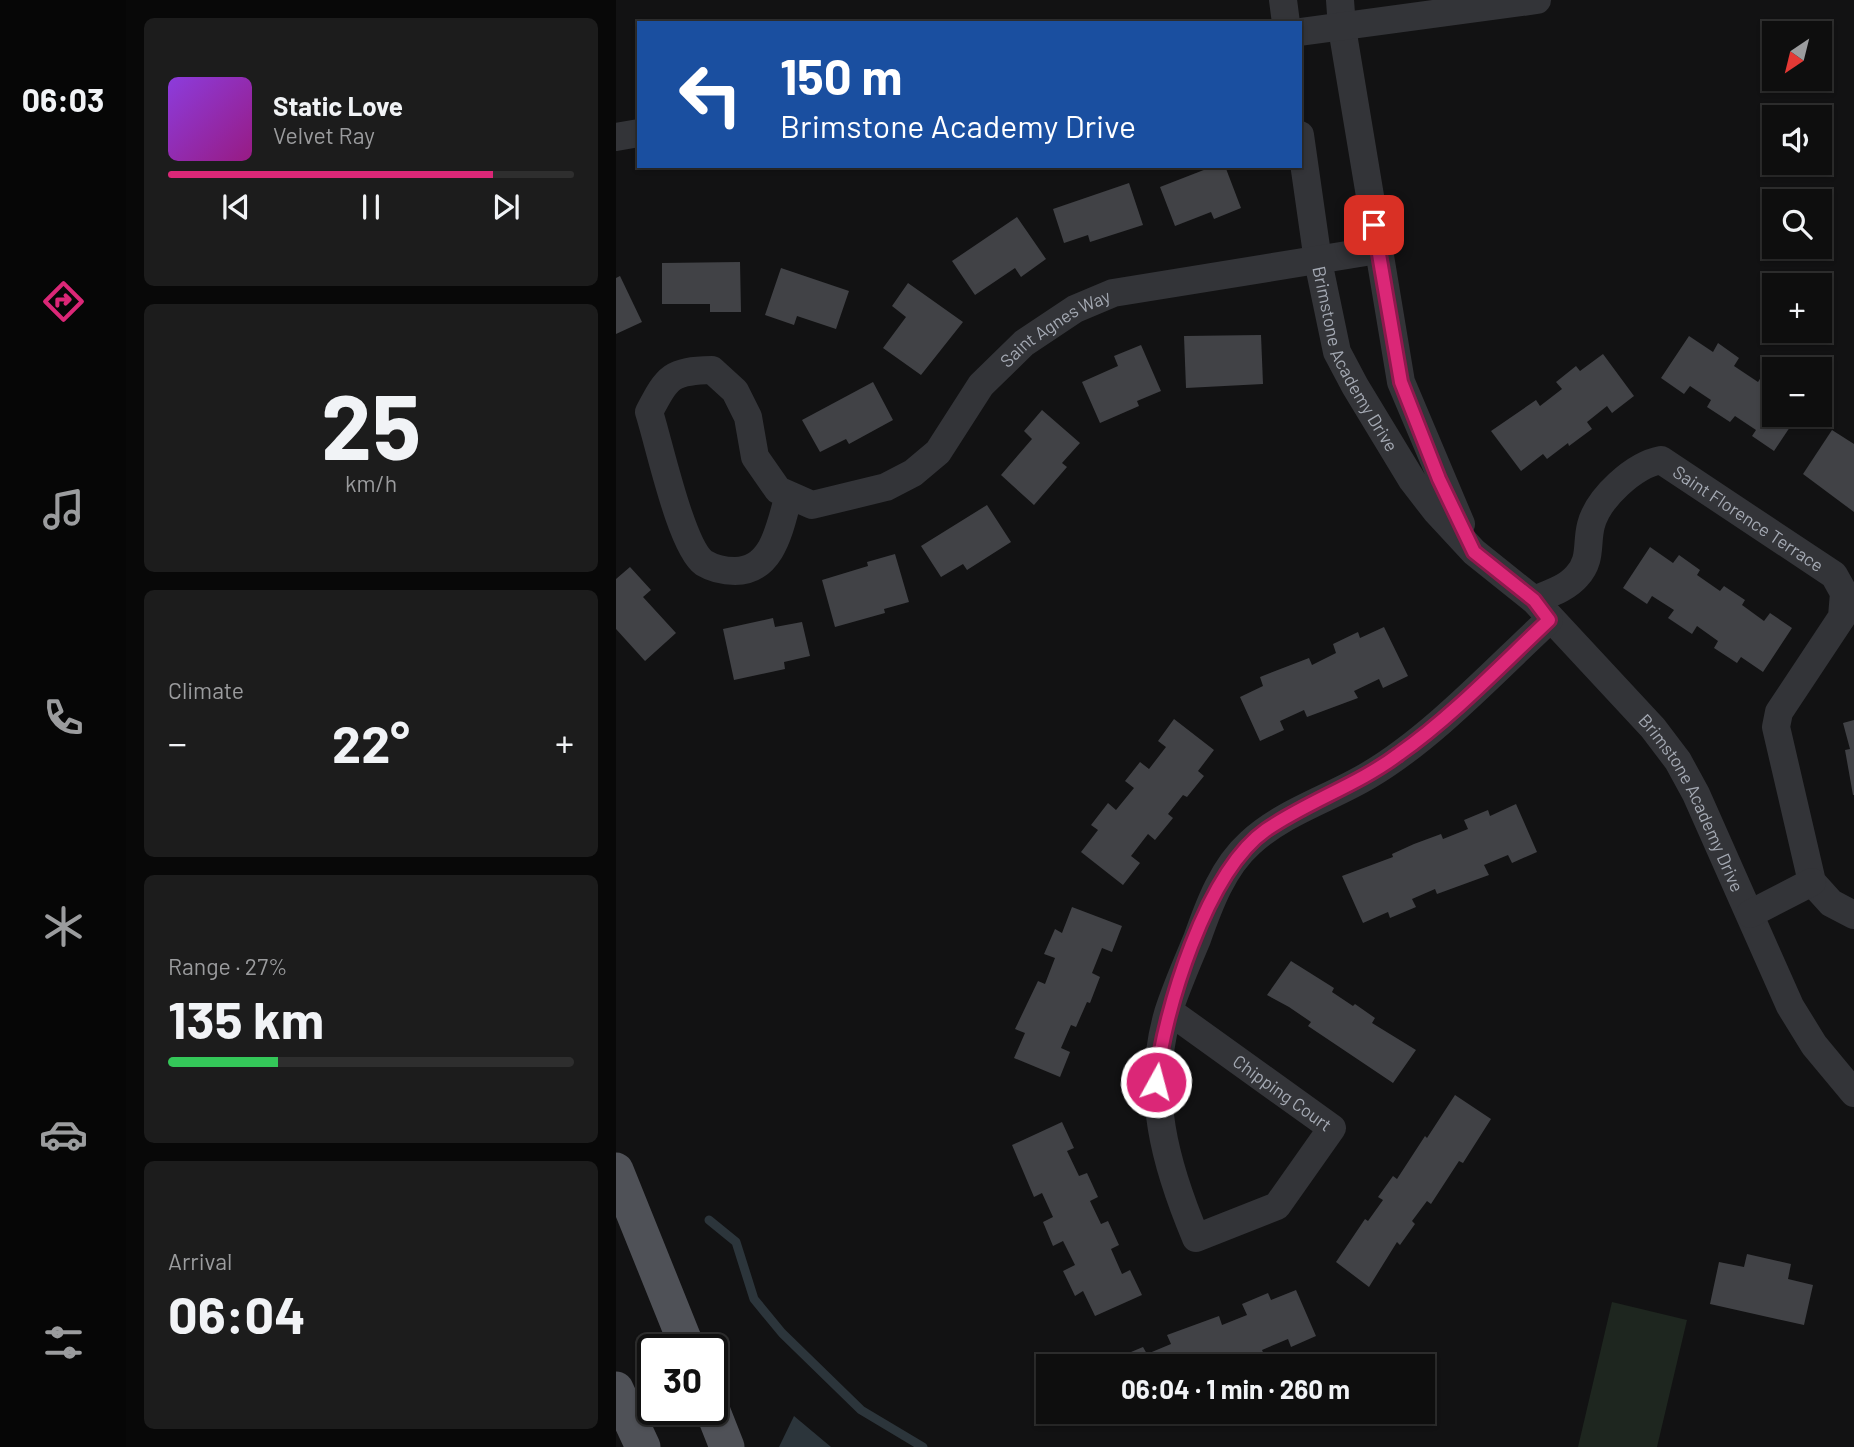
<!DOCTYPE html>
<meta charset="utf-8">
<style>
:root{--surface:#0e0e0e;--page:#1c1c1c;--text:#f1f3f6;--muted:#9b9c9e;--line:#2e2e2e;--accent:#db2777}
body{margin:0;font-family:Barlow,sans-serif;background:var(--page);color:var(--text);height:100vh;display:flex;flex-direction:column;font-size:26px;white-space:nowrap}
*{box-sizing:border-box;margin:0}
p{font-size:23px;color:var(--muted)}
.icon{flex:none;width:38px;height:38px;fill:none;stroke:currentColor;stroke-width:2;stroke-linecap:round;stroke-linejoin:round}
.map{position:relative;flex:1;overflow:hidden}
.drawer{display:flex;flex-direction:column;gap:18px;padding:18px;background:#080808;width:490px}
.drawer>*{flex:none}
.guide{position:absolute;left:21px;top:21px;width:665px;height:147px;border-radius:0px;box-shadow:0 2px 5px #0004,0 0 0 2px var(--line);background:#1a4fa0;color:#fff;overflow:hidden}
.needle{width:46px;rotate:215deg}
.buttons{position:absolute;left:1146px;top:21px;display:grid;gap:14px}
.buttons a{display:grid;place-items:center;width:70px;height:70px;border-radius:0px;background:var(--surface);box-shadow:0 2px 5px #0004,0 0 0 2px var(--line);font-size:35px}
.speed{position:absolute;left:21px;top:1334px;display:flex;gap:14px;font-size:35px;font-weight:700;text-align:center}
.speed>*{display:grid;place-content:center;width:91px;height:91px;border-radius:50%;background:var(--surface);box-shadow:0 2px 5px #0004,0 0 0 2px var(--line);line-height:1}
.speed .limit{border:4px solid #111;border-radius:10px;background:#fff;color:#111}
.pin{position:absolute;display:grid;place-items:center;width:60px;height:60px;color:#fff;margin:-30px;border-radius:14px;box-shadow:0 4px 10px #0006}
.me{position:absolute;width:77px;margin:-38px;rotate:7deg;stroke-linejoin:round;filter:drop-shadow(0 0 5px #0008)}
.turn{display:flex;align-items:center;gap:24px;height:147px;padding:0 28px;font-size:32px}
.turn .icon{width:91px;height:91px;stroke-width:2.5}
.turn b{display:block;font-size:49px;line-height:60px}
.big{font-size:52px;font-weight:700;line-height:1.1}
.drawer .tile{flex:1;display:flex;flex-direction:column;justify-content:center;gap:10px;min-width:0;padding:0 24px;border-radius:10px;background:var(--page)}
.drawer .dial{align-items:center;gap:0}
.dial b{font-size:91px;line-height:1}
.song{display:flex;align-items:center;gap:21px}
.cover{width:84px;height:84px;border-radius:10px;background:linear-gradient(135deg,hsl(270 70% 55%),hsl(310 70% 35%))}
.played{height:7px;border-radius:4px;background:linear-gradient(90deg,var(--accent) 80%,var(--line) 80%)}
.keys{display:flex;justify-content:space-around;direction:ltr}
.heat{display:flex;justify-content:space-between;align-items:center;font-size:38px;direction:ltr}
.charge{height:10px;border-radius:5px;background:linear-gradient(90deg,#34c759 27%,var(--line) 0)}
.trip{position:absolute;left:420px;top:1354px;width:399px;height:70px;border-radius:0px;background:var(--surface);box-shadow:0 2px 5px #0004,0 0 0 2px var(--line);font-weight:700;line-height:70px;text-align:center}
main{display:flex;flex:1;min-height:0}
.tab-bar{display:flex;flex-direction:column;width:126px;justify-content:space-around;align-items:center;background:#060606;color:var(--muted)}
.tab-bar .icon{width:49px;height:49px}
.tab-bar .selected{color:var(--accent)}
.tab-bar b{font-size:32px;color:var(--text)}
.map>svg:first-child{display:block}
.green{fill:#1e261f}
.water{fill:#2c353b}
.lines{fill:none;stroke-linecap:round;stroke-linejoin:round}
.stream{stroke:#2c353b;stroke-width:9}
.building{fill:#414246}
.minor{stroke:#333438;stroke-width:28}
.major{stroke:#4f5157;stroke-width:35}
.route-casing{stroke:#8e194d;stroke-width:18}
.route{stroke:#db2777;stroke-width:12}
.labels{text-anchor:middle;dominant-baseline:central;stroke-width:7;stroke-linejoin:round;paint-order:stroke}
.street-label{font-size:18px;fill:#a4a9b3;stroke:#0d0d0e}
</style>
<main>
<nav class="tab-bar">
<b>06:03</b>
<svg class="icon selected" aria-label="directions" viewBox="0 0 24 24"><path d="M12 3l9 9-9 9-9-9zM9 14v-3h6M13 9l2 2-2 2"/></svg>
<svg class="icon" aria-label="music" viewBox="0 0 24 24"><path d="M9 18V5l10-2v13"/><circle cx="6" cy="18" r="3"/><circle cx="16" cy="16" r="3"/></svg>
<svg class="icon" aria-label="phone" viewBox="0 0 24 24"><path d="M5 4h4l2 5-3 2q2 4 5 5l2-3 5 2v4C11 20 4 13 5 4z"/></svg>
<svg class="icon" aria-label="climate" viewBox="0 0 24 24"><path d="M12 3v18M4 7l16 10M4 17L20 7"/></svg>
<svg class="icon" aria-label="car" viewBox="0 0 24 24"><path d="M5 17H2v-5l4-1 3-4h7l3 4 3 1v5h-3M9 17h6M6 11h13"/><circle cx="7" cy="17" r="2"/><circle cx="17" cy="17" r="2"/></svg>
<svg class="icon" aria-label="filters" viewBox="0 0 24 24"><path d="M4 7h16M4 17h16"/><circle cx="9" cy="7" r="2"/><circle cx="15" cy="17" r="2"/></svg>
</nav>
<section class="drawer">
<div class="tile">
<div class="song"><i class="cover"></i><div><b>Static Love</b><p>Velvet Ray</p></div></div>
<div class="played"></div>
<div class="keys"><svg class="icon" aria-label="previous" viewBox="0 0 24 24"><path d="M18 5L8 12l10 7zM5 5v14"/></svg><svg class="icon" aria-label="pause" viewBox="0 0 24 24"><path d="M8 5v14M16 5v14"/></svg><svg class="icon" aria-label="next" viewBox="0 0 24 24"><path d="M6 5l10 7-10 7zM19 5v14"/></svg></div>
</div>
<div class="tile dial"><b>25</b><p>km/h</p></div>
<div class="tile"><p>Climate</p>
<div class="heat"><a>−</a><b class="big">22°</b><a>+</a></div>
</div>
<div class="tile"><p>Range · 27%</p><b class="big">135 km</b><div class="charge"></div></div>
<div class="tile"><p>Arrival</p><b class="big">06:04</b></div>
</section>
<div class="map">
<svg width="1238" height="1447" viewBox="0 0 1238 1447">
<rect width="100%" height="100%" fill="#121213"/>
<polygon class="green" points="996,1302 1071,1320 1041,1447 962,1447"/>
<polygon class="water" points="178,1416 215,1447 163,1447"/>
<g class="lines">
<polyline class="stream" points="93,1220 120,1242 138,1299 166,1333 245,1410 307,1447"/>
</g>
<g class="building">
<polygon points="598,166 609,166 625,208 598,219 595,212 559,226 544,187"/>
<polygon points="513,183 527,225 474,242 472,235 448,243 437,209"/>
<polygon points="401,217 430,259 405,277 399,268 359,295 336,261"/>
<polygon points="124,262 125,312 94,312 94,304 46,304 46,263"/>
<polygon points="165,268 233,291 220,329 181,316 178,325 149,315"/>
<polygon points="4,276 26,322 0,334 0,278"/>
<polygon points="292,283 347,322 305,375 267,348 290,317 276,306"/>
<polygon points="645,335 647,384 570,388 568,336"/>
<polygon points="1073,336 1097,352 1102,343 1123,358 1118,366 1142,382 1147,374 1158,382 1158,415 1182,415 1158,451 1136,436 1140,430 1119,416 1114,422 1091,407 1095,400 1074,386 1068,394 1045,378"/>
<polygon points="525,345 545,391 521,401 523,406 484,423 466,382 502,366 498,356"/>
<polygon points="987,354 1018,396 996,413 991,406 971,422 976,429 953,446 952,443 931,459 927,454 905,471 875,431 920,400 924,406 946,389 940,382 960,366 964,371"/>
<polygon points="257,382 277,420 233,444 230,439 204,452 186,420"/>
<polygon points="426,410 464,443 446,463 451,467 418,505 385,475 416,439 408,431"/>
<polygon points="1216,430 1238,444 1238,512 1187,474"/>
<polygon points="371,505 395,542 351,570 347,564 325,577 305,546"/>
<polygon points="1034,547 1057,563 1063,555 1084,570 1081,575 1104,591 1108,586 1129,600 1126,605 1148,621 1154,613 1176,628 1147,672 1125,657 1121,663 1098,648 1102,641 1081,626 1076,634 1052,618 1058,610 1036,596 1031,604 1007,588"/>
<polygon points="279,554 293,602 268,609 269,613 219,627 206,580 252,566 251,562"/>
<polygon points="14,567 35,590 27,597 60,633 29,661 0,629 0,579"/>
<polygon points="157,618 159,627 186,622 194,656 168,662 169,669 118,680 107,629"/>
<polygon points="768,627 792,676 767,688 763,679 738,691 742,698 691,717 688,710 664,721 668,730 644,741 624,697 647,686 644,677 693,658 696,665 720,653 717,644 742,632 744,638"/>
<polygon points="558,719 598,750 582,771 588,776 571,797 567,795 552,814 557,818 539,840 532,834 515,856 524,863 507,885 465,852 482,830 475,825 492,803 500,810 518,788 509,781 524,762 533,769 550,747 542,741"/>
<polygon points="1238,720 1238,795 1237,795 1229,750 1234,749 1227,723"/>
<polygon points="900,804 921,852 896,863 892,855 868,865 873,875 821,894 819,889 796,899 800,907 774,918 772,912 747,923 726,876 777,857 776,854 798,844 825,834 827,839 852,829 848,820 872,810 874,816"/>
<polygon points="456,907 506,926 496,952 486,948 476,973 484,977 474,1003 471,1002 460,1027 455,1025 445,1048 454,1052 444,1077 398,1058 409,1033 399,1029 422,981 429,984 439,958 428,954 439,929 446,933"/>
<polygon points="675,961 718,988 716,992 737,1006 739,1004 759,1018 756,1023 800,1050 777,1083 692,1026 695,1022 673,1007 651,995"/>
<polygon points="839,1095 875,1119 847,1163 843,1161 815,1204 811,1201 796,1221 799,1224 784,1245 781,1242 753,1287 720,1262 749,1219 752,1221 767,1200 762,1197 777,1176 781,1179 809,1136 811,1138"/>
<polygon points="446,1122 458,1148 451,1151 463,1176 471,1173 482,1197 474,1201 485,1224 492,1221 503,1245 495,1249 506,1274 514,1270 526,1295 479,1316 467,1291 459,1296 447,1271 459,1265 447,1241 437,1246 427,1222 437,1217 426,1193 418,1197 396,1145"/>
<polygon points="1131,1254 1175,1264 1172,1279 1197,1285 1188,1325 1094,1304 1103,1262 1128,1267"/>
<polygon points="680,1290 700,1336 675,1347 672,1339 646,1350 650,1359 632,1367 507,1367 503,1357 527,1347 531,1354 555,1344 551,1335 603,1316 606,1325 631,1315 626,1304 652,1293 655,1300"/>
</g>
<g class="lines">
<g class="minor">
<polyline points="667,0 670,23"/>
<polyline points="724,0 726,28 785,382 845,524"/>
<polyline points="684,32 921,0"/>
<path id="s1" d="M 684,135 L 702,261 L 721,352 L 739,386 L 796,480 L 820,511 L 858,552 L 918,600 L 1037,728 L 1062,761 L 1080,794 L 1174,1006 L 1198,1045 L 1238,1093"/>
<polyline points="0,137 23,133"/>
<path id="s2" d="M 173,495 C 164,525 158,571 119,571 C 108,571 98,569 88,563 C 65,547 43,443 33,412 C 52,376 55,371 96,370 L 119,391 L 132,417 L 139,457 L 162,490 L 196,505 L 270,487 L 297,473 L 322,452 L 365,385 L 408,343 L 459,309 L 497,293 L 762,250"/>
<path id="s3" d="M 918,600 C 932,594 950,589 961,576 C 976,560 970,544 975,525 C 982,498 1018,465 1045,460 L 1218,575 L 1228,593 L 1226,617 L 1163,712 L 1160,727 L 1196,882 L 1215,903 L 1238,915"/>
<polyline points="1134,914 1196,882"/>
<path id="s4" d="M 553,1011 L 716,1128 L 661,1206 L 580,1238 C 549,1164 529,1093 552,1013 C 560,988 571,963 581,939 C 593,905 607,867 634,843 C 667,812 715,798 753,775 C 816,738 879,670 933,620"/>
</g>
<g class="major">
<polyline points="0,1170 72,1349"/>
<polyline points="0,1389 27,1447"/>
<polyline points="96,1409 111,1447"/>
</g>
</g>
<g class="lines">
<defs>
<path id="route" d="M 540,1082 C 548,1011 590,872 650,830 C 692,801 742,785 783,754 C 837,716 885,665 933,620 L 918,600 L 858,552 L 823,479 L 785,382 L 758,225"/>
</defs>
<use href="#route" class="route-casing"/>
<use href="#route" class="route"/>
</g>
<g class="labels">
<g class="street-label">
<text stroke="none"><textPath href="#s2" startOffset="870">Saint Agnes Way</textPath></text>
<text stroke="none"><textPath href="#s1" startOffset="233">Brimstone Academy Drive</textPath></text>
<text stroke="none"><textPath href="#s3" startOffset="308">Saint Florence Terrace</textPath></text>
<text stroke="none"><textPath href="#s1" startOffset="800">Brimstone Academy Drive</textPath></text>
<text stroke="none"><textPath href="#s4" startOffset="140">Chipping Court</textPath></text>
</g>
</g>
</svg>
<div class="buttons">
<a><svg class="needle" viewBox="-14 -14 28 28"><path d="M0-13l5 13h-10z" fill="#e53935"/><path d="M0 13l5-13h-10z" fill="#9b9c9e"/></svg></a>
<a><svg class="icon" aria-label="sound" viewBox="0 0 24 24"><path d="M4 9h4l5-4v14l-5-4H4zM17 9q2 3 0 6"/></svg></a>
<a><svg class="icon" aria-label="search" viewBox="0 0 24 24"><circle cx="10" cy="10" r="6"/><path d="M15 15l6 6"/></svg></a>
<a>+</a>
<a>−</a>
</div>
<div class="speed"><div class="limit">30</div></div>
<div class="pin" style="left:758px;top:225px;background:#d93025"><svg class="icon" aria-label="arrive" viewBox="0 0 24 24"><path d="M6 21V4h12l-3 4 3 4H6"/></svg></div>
<svg class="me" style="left:540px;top:1082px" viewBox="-20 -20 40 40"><circle r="17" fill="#db2777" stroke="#fff" stroke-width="3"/><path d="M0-11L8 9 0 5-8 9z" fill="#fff"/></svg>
<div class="trip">06:04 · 1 min · 260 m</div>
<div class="guide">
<div class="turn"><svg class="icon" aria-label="left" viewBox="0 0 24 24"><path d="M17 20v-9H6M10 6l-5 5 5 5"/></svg><div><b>150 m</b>Brimstone Academy Drive</div></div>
</div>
</div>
</main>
